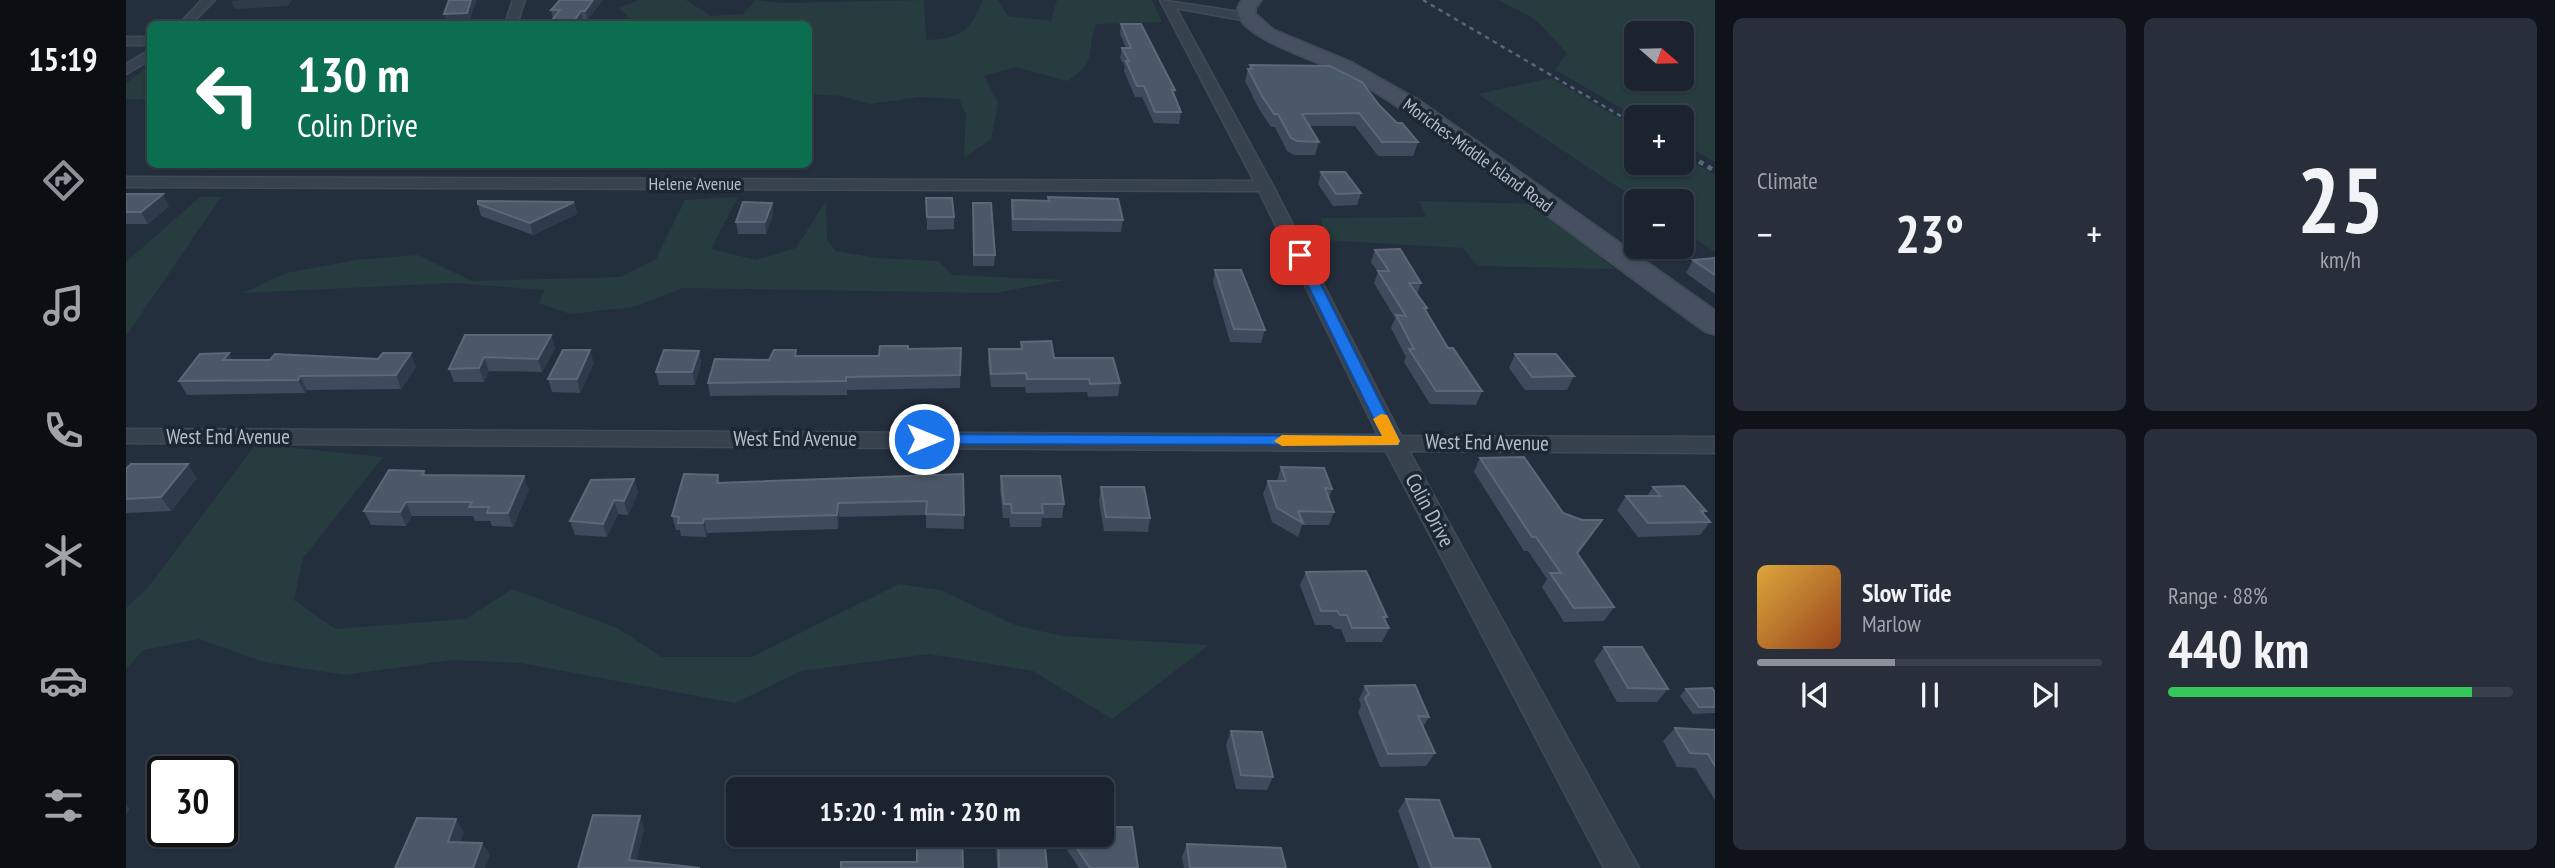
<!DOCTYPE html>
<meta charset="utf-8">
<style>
:root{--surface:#1b232e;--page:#282f3a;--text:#f1f3f6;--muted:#a0a4aa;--line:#39404a;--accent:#8c9099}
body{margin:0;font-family:"PT Sans Narrow",sans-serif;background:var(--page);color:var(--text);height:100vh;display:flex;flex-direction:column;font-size:26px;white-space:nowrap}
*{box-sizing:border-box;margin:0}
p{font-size:23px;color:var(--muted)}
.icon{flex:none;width:38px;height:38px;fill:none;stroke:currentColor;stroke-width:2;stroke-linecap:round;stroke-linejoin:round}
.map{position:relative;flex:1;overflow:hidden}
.side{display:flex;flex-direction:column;gap:18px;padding:18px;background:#0f1319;width:840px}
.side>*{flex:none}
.banner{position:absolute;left:21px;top:21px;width:665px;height:147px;border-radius:10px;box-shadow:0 2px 5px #0004,0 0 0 2px var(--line);background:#0b6e4f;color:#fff;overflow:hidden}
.needle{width:46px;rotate:110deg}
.controls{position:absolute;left:1498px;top:21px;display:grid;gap:14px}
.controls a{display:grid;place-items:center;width:70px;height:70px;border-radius:10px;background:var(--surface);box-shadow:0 2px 5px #0004,0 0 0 2px var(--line);font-size:35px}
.speed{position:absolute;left:21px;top:756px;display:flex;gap:14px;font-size:35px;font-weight:700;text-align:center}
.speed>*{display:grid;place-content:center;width:91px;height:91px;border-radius:50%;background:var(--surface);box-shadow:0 2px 5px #0004,0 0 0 2px var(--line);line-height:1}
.speed .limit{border:4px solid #111;border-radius:10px;background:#fff;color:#111}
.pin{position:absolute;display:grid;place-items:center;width:60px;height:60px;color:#fff;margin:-30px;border-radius:14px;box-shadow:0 4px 10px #0006}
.me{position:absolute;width:77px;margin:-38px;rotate:90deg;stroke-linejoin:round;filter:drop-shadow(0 0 5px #0008)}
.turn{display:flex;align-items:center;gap:24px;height:147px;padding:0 35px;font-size:32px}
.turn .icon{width:91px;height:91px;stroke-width:2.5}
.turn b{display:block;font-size:49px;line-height:60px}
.big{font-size:52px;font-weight:700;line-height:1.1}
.side .widget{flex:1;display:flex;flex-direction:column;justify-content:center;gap:10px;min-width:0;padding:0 24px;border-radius:10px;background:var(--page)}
.side .dial{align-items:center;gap:0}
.dial b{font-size:91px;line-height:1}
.song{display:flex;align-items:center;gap:21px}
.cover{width:84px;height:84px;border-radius:10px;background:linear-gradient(135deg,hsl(40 70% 55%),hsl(20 70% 35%))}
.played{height:7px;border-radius:4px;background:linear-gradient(90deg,var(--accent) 40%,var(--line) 40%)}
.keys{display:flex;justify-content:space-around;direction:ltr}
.heat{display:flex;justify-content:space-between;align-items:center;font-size:38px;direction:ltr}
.charge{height:10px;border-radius:5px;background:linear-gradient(90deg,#34c759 88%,var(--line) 0)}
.side .tiles{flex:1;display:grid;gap:18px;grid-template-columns:repeat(2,1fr)}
.trip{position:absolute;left:600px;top:777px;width:388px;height:70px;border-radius:10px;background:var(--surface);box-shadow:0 2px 5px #0004,0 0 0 2px var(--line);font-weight:700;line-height:70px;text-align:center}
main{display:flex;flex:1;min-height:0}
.dock{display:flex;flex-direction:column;width:126px;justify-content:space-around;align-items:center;background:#0b0e12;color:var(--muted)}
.dock .icon{width:49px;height:49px}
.dock .active{color:var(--accent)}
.dock b{font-size:32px;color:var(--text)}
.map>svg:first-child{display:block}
.green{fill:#263c3f;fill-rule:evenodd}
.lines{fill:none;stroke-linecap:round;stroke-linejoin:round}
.street-casing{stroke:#414a57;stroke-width:3}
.secondary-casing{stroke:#414a57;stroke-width:4}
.street{fill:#38414e;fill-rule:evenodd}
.secondary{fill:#465061;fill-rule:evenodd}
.rail-far1{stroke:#5a6575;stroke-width:2.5;stroke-dasharray:4.5 4.5;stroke-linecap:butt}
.rail{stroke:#5a6575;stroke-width:4.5;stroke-dasharray:5 5;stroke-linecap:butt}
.wall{fill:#3f4b5c}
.shaded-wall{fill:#2f3b4b}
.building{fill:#4b5868;stroke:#5c6777;stroke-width:2}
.route{fill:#1a73e8;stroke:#114b97;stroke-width:2}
.slow{fill:#f59e0b}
.labels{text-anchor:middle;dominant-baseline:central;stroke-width:7;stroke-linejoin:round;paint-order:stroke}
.far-street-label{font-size:18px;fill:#b4bcc9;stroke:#1d2633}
.street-label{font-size:21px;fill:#b4bcc9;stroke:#1d2633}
</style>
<main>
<nav class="dock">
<b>15:19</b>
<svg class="icon active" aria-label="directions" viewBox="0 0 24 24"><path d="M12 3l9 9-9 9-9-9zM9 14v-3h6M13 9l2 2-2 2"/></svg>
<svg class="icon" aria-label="music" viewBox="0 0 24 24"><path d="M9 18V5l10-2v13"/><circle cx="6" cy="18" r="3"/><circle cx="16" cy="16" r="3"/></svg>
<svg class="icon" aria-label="phone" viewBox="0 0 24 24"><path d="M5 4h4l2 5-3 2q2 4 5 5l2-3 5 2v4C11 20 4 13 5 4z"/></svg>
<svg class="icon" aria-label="climate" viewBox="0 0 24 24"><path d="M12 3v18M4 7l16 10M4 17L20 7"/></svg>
<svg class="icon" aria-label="car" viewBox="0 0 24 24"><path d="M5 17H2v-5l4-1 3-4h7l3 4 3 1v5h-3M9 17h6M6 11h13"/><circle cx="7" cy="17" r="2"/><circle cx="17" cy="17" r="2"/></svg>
<svg class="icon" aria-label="filters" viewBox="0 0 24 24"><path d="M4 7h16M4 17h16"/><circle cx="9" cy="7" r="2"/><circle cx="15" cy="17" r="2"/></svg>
</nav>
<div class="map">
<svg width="1589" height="868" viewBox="0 0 1589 868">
<rect width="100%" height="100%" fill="#242f3e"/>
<g class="green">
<path d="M 513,0 L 560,0 L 585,16 L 617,14 L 630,0 L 658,3 L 798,0 L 800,40 C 834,39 844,32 857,0 L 872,0 L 882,16 L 925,21 L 931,0 L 1026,0 L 1036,22 L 970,24 C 959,54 974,60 941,81 L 890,67 L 858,76 L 872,103 L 865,139 L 838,158 L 840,114 L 833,99 L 793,97 L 745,104 L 715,96 L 683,94 L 682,24 L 496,24 L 503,17 L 493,8 Z"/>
<path d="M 1373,0 L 1589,0 L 1589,162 L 1556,143 L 1556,117 L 1511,117 L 1429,70 L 1441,53 L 1410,20 ZM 1556,33 L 1556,79 L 1510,79 L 1510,33 Z"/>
<polygon points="24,66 24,99 0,99 0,83"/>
<polygon points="1425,78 1510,128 1510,163 1556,163 1556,155 1589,175 1589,252 1556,230 1556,201 1513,201 1352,94"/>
<polygon points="74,197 95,197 0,336 0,262"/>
<polygon points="612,197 585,249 630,260 670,248 700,201 701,240 710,251 751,258 812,261 827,275 939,280 869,293 557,288 507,307 444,314 413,303 419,290 327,283 117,293 160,273 230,260 292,255 346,281 495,277 530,259 559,200"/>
<polygon points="1293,201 1406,204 1489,269 1352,266 1337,248 1196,240 1196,218 1300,217"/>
<polygon points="130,444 257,457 177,558 168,600 209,629 340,619 386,589 491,628 536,657 626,657 773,584 814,590 889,625 936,636 1083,645 986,719 907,671 803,654 675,671 609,703 394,663 326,660 218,675 138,662 73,639 17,650 0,669 0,608 20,590"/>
</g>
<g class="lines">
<defs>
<g id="street">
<polygon points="76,0 89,0 65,24 53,24"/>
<polygon points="387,0 399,0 391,24 379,24"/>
<polygon points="1034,0 1121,13 1127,17 1121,21 1050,8 1147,186 1275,436 1589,437 1589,453 1283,451 1513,868 1478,868 1260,451 0,443 0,429 1252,435 1133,191 0,187 0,177 1128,181"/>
<rect x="0" y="37" width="24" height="8"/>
<polygon points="24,50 24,60 0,74 0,64"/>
</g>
<path id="secondary" d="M 1117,0 L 1135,0 L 1129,8 L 1129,14 L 1147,30 L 1224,62 L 1293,101 L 1589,311 L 1589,334 L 1579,331 C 1510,281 1442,230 1374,180 C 1321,141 1269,100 1211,70 C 1193,61 1088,30 1117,0 Z"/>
</defs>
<use href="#street" class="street-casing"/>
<use href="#secondary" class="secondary-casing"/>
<use href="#street" class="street"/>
<use href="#secondary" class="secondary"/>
<polyline class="rail-far1" points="1297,0 1510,125"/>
<polyline class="rail" points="1556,151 1589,171"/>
</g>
<g class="wall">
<polygon points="434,0 477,0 461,20 427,19 425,10"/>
<polygon points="995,24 1049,90 1048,96 1055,112 1053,124 1028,123 1016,97 1009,97 998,71 999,66 994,58 996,48 1000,48 994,34"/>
<polygon points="1124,65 1253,105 1271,123 1292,142 1287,156 1252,156 1229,126 1184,126 1193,142 1189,155 1168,155 1161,151 1149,127 1145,127 1133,109 1119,81 1122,69 1123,69"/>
<polygon points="1195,172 1235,193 1231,205 1207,206 1192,184"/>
<polygon points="0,194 43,206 22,224 0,224"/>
<polygon points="922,197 997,220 995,232 886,231 885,213 886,200 922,201"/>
<polygon points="800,198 828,217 828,229 801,230"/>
<polygon points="448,202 451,214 407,235 355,216 352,204"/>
<polygon points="646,203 647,215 640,234 612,234 610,222"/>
<polygon points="847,203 869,255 868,266 847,266"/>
<polygon points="1249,250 1295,283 1291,294 1301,308 1300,311 1322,348 1356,391 1350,405 1304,404 1278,362 1280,357 1265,328 1269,318 1248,283 1252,272 1245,262"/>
<polygon points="1589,258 1589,294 1560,273 1567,260"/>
<polygon points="1089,270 1139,330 1135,343 1104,342 1087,282"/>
<polygon points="425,335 429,348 416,372 363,371 358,382 328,382 323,369"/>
<polygon points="895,342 928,358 994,383 992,396 962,397 961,392 900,393 899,387 865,387 862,362 863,349 895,349"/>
<polygon points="835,348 834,388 721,390 721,395 584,396 582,383 643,360 671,356 753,356 782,349"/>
<polygon points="573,351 575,364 569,385 533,385 530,372"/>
<polygon points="1389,354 1448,376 1441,390 1399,390 1383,368"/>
<polygon points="107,360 290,367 275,389 181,390 179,393 61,395 53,381"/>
<polygon points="468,363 454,393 426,392 422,379"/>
<polygon points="1354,458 1467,534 1451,555 1488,607 1478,621 1438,622 1416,587 1421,579 1402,551 1398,551 1348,472"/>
<polygon points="1155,467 1206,489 1203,498 1208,512 1203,525 1176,525 1172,537 1146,522 1137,494 1142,481 1151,481"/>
<polygon points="0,469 71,478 45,511 0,513"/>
<polygon points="298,471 300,475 403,490 387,527 366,526 364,521 349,521 347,516 286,516 280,526 245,525 238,511"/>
<polygon points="837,474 838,529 800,528 800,515 713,517 712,529 581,533 580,537 555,536 554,530 550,530 546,516 592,475 594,483"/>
<polygon points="875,476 938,504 936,518 916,518 915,527 884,527 883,518 877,518 874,490"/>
<polygon points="508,479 512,493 502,515 492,514 481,537 449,535 444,521"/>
<polygon points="975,487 1024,518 1022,532 978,531 973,501"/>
<polygon points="1527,487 1580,511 1577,514 1584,522 1574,535 1512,537 1491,510 1500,496 1521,496"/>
<polygon points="1180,572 1261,617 1259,621 1263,628 1256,642 1220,642 1215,629 1209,629 1205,625 1189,625 1174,585"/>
<polygon points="1478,647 1542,689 1531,702 1491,702 1468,661"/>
<polygon points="1239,686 1303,717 1297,727 1309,753 1300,766 1254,767 1232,712 1235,706 1233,699"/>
<polygon points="1560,689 1589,692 1589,713 1567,714 1554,696"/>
<polygon points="1549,728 1589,730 1589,800 1569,768 1551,767 1537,741"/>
<polygon points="1105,731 1147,777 1141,790 1110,789 1100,745"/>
<polygon points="1280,799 1328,838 1365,868 1293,868 1272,811"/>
<polygon points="870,835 918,835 921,868 871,868"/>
<polygon points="935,835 976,835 1012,868 953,868 934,839"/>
<polygon points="1061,844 1160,868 1058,868 1056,857"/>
</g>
<g class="shaded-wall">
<polygon points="114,0 166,0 162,6 109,9 105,1"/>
<polygon points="345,0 351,0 343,22 321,24 318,14"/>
<polygon points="467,0 477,0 461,20 459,11"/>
<polygon points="455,11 457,20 455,24 446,24"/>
<polygon points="37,194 43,206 22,224 15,212"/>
<polygon points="448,202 451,214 407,235 404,223"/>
<polygon points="646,203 647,215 640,234 639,222"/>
<polygon points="425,335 429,348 416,372 412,359"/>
<polygon points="464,350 468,363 454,393 451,379"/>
<polygon points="573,351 575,364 569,385 566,372"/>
<polygon points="103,353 110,366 97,360"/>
<polygon points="285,353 290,367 275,389 270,375"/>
<polygon points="358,357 363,371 358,382 353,368"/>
<polygon points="174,376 181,390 179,393 172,380"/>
<polygon points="62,464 71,478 45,511 35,497"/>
<polygon points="398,476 403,490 387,527 382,513"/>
<polygon points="508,479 512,493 502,515 498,501"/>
<polygon points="488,500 492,514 481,537 477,524"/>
<polygon points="280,502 286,516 280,526 274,512"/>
<polygon points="712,503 713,517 712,529 711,515"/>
<polygon points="578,519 581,533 580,537 577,523"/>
<polygon points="1476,520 1467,534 1442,567 1451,553"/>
<polygon points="0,804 4,809 0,815"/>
<polygon points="514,816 518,829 509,868 503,860"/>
<polygon points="330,819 338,832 330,854 322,842"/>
<polygon points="356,843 364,855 359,868 347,868"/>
</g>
<g class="building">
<polygon points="323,0 345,0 341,13 318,14"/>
<polygon points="434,0 467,0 459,11 455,11 446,24 423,24 434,10 425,10"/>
<polygon points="995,24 1015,24 1049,90 1046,90 1055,112 1029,112 1018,86 1011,86 1000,61 1003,61 996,48 1005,48"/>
<polygon points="1124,65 1204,66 1236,82 1253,105 1271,123 1276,123 1292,142 1256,142 1233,113 1176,114 1193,142 1171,141 1165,138 1152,114 1148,114 1136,96 1122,69 1126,69"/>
<polygon points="1195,172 1219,172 1235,193 1210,194"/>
<polygon points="0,194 37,194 15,212 0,212"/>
<polygon points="922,197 992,199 997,220 887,219 886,200 923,201"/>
<polygon points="800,198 826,198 828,217 801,217"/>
<polygon points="352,201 448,202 404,223 352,204"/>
<polygon points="617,202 646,203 639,222 610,222"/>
<polygon points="847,203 865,203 869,255 848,255"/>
<polygon points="1274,249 1295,283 1283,283 1301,308 1298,308 1322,348 1327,348 1356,391 1310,391 1283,349 1288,349 1270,315 1280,316 1252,271 1263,271 1249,250"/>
<polygon points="1589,258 1589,275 1567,260"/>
<polygon points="1089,270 1115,270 1139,330 1108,329"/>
<polygon points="339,335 425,335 412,359 358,357 353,368 323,369"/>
<polygon points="925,341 928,358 987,358 994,383 964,384 963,379 901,379 900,373 865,374 863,349 896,349 895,342"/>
<polygon points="754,346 782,346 782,349 835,348 834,375 720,377 720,381 582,383 589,359 643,360 648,350 670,350 669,356 753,356"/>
<polygon points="437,350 464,350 451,379 422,379"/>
<polygon points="538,350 573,351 566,372 530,372"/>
<polygon points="103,353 97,360 144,360 149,354 252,359 257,353 285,353 270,375 174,376 172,380 53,381 74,354"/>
<polygon points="1389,354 1430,354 1448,376 1406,377"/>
<polygon points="1398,457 1437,513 1456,520 1476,520 1451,553 1488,607 1448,608 1424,573 1435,573 1410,537 1406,537 1354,458"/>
<polygon points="5,464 62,464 35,497 0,499 0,469"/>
<polygon points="1155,467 1198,468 1206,489 1199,488 1208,512 1172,511 1177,523 1151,508 1142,481 1160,481"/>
<polygon points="263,470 298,471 296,475 398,476 382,513 361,513 363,507 343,507 346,502 280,502 274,512 238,511"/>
<polygon points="558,474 592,475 591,483 837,474 838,515 800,514 801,501 712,503 711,515 578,519 577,523 552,523 553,517 546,516"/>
<polygon points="875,476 934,476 938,504 916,504 917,513 886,513 885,504 878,504"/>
<polygon points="508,479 498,501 488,500 477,524 444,521 465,480"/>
<polygon points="1558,486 1580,511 1575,511 1584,522 1522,523 1500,496 1535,496 1527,487"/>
<polygon points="975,487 1018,487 1024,518 980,517"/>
<polygon points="1240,571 1261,617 1257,617 1263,628 1226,628 1221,615 1214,615 1211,611 1195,611 1180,572"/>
<polygon points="1478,647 1516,647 1542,689 1502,688"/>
<polygon points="1289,685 1303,717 1292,716 1309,753 1262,754 1239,698 1243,694 1239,686"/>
<polygon points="1586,688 1589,692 1589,707 1573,707 1560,689"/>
<polygon points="1549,728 1589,730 1589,766 1582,754 1564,753"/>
<polygon points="1105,731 1136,732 1147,777 1115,775"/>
<polygon points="1280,799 1313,800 1328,838 1353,839 1365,868 1306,868"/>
<polygon points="467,815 514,816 503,860 574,868 452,868"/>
<polygon points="291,818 330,819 322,842 356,843 347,868 269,868"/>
<polygon points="976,827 1006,827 1012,868 964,868 942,835 976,835"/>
<polygon points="791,835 836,835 837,868 715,868 715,862 791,862"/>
<polygon points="872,835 918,835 921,868 873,868"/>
<polygon points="1061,844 1155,848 1160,868 1064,868"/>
</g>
<polygon class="route" points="1174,252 1180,255 1274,441 1272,445 798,444 790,439 798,434 1256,436 1167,255"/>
<polygon class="slow" points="1255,414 1261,415 1274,441 1272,445 1156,446 1148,441 1156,435 1256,436 1247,419"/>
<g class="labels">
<g class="far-street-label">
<text transform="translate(1352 155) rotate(36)">Moriches-Middle Island Road</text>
<text x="569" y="183">Helene Avenue</text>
</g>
<g class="street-label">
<text x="102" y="436">West End Avenue</text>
<text x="669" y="438">West End Avenue</text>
<text transform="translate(1361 442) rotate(1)">West End Avenue</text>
<text transform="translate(1304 510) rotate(62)">Colin Drive</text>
</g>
</g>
</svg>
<div class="controls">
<a><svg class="needle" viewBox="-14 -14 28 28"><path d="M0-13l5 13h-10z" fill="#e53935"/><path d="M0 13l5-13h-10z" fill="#a0a4aa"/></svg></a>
<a>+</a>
<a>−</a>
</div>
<div class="speed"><div class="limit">30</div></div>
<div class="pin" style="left:1174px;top:255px;background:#d93025"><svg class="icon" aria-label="arrive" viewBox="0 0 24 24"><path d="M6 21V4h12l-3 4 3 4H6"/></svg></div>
<svg class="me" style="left:798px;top:439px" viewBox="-20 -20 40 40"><circle r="17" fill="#1a73e8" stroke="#fff" stroke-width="3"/><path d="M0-11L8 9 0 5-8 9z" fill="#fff"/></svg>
<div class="trip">15:20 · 1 min · 230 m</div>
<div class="banner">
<div class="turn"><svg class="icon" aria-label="left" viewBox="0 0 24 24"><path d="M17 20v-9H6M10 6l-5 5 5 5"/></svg><div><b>130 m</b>Colin Drive</div></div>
</div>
</div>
<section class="side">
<div class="tiles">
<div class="widget"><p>Climate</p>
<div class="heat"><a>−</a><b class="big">23°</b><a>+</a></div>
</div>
<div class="widget dial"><b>25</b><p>km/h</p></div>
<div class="widget">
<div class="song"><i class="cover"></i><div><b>Slow Tide</b><p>Marlow</p></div></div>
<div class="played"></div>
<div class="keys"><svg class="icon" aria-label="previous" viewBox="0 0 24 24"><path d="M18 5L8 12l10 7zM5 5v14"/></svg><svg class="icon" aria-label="pause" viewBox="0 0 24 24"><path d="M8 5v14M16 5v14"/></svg><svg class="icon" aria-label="next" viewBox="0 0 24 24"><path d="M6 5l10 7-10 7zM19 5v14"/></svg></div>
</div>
<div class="widget"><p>Range · 88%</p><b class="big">440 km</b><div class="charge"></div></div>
</div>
</section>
</main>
